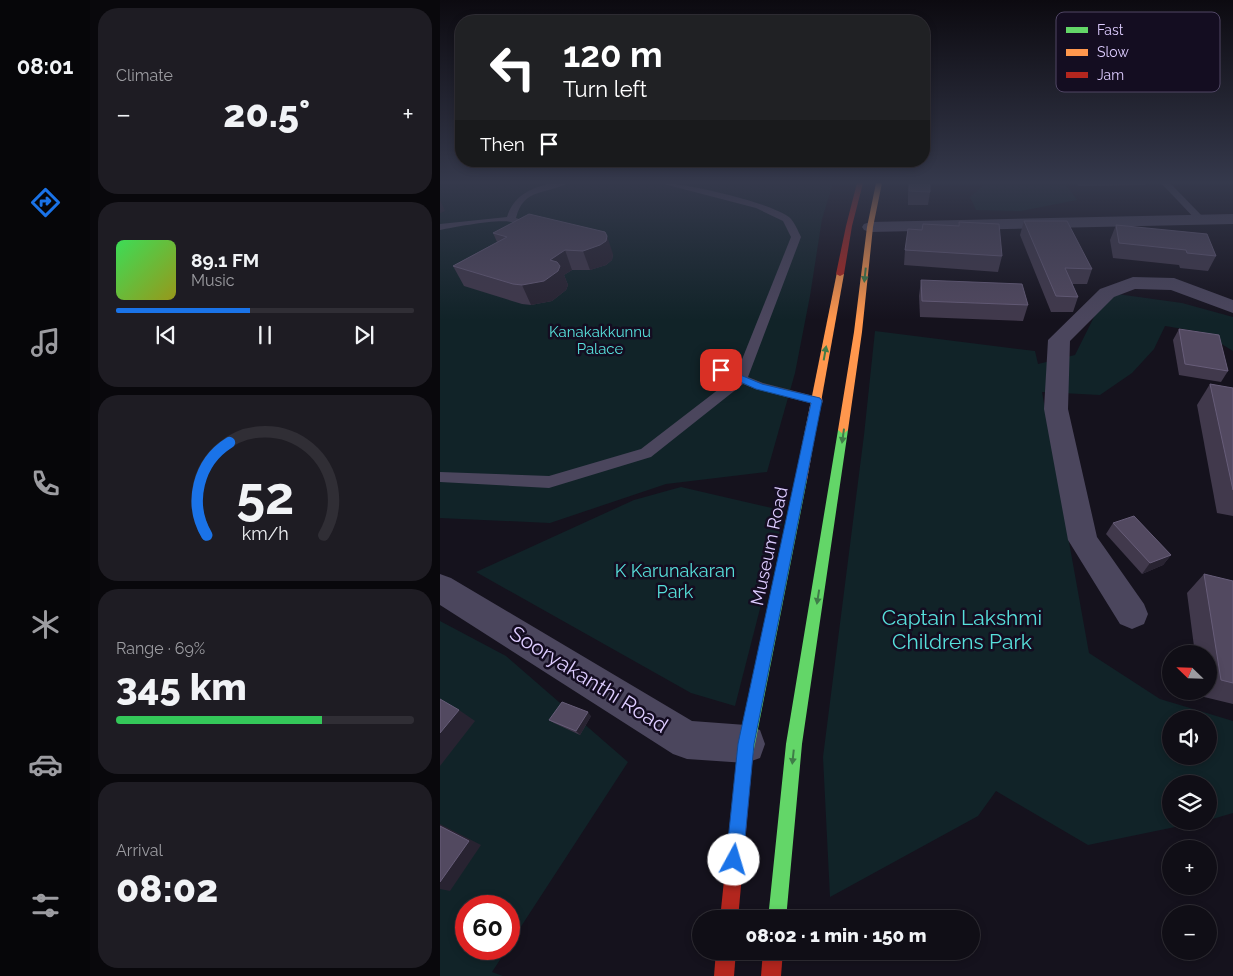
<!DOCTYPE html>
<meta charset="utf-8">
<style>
:root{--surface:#100e16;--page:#1e1c23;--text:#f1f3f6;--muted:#9c9ca1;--line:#302e35;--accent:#1a73e8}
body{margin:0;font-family:Raleway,sans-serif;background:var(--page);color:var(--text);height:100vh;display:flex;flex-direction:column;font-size:19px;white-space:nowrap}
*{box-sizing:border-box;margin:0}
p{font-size:16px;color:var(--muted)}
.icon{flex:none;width:28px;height:28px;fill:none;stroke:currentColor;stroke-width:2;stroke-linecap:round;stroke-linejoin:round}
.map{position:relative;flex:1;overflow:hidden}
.drawer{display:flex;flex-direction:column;gap:8px;padding:8px;background:#09080c;width:350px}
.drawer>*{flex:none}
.top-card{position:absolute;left:15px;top:15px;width:475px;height:152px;border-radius:20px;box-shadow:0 2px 8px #0003,0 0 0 1px var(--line);background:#202124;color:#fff;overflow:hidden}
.needle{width:32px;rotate:293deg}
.buttons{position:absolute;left:722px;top:645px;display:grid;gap:10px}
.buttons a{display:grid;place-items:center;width:55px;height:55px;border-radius:50%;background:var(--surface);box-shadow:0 2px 8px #0003,0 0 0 1px var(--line);font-size:25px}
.speed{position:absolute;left:15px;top:895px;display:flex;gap:10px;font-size:25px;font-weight:700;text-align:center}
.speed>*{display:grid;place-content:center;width:65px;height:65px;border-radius:50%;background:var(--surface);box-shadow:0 2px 8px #0003,0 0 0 1px var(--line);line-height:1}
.speed .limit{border:8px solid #d22;background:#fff;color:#111}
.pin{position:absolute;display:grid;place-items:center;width:42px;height:42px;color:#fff;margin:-21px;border-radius:10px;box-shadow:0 2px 8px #0006}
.me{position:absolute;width:55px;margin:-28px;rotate:6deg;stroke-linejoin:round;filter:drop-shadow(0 0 4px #0008)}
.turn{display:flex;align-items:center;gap:18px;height:105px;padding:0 25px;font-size:22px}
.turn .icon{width:65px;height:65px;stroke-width:2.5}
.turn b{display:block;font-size:35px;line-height:42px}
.then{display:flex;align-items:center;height:48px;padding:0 25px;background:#0003;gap:10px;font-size:19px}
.big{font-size:38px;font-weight:800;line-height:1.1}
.drawer .card{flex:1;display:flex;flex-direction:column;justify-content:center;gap:8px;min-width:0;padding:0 18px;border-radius:20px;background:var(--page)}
.drawer .dial{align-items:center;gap:0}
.dial svg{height:130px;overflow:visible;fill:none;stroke:var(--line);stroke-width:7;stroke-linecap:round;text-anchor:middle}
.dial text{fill:var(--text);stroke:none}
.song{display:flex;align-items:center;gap:15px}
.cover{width:60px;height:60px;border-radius:8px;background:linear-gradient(135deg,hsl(130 70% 55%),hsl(60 70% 35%))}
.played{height:5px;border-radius:2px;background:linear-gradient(90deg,var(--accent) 45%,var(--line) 45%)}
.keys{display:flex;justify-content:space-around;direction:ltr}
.heat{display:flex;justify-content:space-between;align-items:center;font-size:28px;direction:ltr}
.charge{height:8px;border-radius:4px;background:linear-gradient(90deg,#34c759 69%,var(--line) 0)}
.trip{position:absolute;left:252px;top:910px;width:288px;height:50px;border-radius:25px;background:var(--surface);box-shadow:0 2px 8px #0003,0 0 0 1px var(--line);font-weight:800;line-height:50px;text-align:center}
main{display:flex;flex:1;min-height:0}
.tab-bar{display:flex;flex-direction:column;width:90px;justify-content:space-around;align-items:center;background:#060609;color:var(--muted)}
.tab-bar .icon{width:35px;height:35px}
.tab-bar .selected{color:var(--accent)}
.tab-bar b{font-size:22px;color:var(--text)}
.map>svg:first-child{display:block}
.green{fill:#112328;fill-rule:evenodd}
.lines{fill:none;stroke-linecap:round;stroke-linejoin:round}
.lane{fill:#4b465d;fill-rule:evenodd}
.street{fill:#4b465d;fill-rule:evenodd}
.fast{fill:#63d668;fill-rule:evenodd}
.slow{fill:#ff974d;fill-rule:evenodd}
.jam{fill:#b3261e;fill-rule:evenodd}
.wall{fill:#41394c}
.shaded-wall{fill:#282331}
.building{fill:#524960;stroke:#675d79}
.oneway{fill:#3f7c48}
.route{fill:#1a73e8;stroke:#114b97}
.labels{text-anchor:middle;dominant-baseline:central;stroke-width:5;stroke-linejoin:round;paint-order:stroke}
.far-park-label{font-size:15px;fill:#57e0db;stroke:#140d21}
.street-label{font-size:18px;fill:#dcf;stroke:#140d21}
.park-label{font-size:18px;fill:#57e0db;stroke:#140d21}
.near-park-label{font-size:21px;fill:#57e0db;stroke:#140d21}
.near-street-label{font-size:21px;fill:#dcf;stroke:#140d21}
.key{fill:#140d21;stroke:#504664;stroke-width:1}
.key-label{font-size:14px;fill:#dcf}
</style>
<main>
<nav class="tab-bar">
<b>08:01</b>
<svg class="icon selected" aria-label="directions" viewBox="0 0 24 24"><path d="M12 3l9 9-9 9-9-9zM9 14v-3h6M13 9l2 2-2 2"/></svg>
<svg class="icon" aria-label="music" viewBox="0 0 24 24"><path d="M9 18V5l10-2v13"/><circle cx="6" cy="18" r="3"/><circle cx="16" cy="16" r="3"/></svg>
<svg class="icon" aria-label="phone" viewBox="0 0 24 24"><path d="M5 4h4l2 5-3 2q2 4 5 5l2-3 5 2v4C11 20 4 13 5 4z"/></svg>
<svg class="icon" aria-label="climate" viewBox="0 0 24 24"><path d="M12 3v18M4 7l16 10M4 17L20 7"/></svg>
<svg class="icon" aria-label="car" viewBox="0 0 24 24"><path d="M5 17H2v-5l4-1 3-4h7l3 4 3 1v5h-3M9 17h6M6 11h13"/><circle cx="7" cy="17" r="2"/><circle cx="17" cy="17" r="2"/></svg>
<svg class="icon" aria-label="filters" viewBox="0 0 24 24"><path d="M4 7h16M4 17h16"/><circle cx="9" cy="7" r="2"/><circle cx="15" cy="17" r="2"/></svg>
</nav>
<section class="drawer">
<div class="card"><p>Climate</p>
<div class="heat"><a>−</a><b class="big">20.5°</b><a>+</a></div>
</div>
<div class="card">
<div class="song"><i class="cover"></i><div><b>89.1 FM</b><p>Music</p></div></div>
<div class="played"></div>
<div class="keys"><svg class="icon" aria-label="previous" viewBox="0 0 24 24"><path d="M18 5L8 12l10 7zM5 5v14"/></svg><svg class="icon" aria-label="pause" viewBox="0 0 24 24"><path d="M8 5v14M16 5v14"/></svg><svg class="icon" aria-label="next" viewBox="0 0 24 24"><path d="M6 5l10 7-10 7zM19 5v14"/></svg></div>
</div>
<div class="card dial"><svg viewBox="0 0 100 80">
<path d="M14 69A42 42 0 1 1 86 69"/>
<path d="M14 69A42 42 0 0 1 28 12" stroke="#1a73e8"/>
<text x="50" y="56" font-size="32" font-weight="700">52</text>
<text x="50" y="72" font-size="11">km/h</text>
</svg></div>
<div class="card"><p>Range · 69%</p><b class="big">345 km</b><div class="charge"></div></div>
<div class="card"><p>Arrival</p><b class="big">08:02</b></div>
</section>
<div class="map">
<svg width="793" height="976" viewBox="0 0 793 976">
<rect width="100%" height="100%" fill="#15121d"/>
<g class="green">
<polygon points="0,183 393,183 382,219 370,296 355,373 327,472 226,484 110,523 0,518"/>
<polygon points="546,183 625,183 637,200 581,211 536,210 530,197"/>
<path d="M 677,294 L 742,303 L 793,317 L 793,351 L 762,332 L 725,326 L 714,349 L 692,373 L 660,395 L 602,392 L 649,653 L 720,699 L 793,721 L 793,813 L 769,820 L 769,784 L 731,784 L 731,821 L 764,821 L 648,845 L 556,791 L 538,816 L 390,897 L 383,757 L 424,435 L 435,331 L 595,351 L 598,364 L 635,355 L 658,309 ZM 731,719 L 769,719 L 769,756 L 731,756 Z"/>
<polygon points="241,487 345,511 295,706 251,693 36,572 194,500"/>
<polygon points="0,621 66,656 188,762 69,945 69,906 26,906 26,949 67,949 52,972 63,976 0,976"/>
</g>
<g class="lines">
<g class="lane">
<path d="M 112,183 L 128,183 C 106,195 84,187 76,218 L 98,225 L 98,229 C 89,230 80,224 71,222 C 56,219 16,227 0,230 L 0,224 L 67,217 C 74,195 91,188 112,183 Z"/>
<path d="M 220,183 C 246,183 329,202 349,217 C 354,221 358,231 361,237 L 308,377 L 323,383 L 382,398 L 383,401 L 382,404 L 377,405 L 315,389 L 303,384 L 211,457 L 109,488 L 0,482 L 0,472 L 109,476 L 201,449 L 292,379 L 277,373 L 275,370 L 281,366 L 297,372 L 351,237 L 343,221 L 316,208 Z"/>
<polygon points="721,183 730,183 764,218 764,222 758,222"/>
</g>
<g class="street">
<polygon points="793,214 793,224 430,232 424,230 422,227 424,224 430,222"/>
<polygon points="693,277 734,278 793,300 793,313 731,290 695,289 674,297 630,341 628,409 657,537 704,604 708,614 704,624 692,629 680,624 628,540 604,409 608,340 660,289"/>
<polygon points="0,574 11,578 252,721 306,725 320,730 325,744 320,758 306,763 247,759 233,754 0,605"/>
</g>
<g class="fast">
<polygon points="403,426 408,430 362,744 346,919 328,919 346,744 398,430"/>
<polygon points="361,476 367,480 313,754 311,760 305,762 299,760 297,754 355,480"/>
</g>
<g class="slow">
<polygon points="436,183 442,183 433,227 422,332 408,430 403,434 398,430 414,332 427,227"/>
<polygon points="397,272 404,274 367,480 361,484 355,480"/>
</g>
<g class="jam">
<polygon points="417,183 423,183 412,226 404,274 400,276 396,274 406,226"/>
<polygon points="305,746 311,748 313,754 298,919 280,919 297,754 299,748"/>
<polygon points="276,951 296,951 294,976 274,976"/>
<polygon points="323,951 343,951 341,976 321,976"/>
</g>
</g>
<g class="wall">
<polygon points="468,183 490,183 490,192 488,205 468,205"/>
<polygon points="637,183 707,183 706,185 639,186"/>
<polygon points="584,221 652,269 647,284 632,284 638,297 633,312 611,312 580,235"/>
<polygon points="519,222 562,256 558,272 464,265 465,250 482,230 518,226"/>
<polygon points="676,225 776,256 768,271 740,268 739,265 673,258 670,240"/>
<polygon points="53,233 173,254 172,260 166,265 150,270 132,270 124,275 128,285 126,290 112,301 91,305 82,304 24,286 13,266 57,242"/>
<polygon points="481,280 588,305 583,321 480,317 479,296"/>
<polygon points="739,329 788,371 781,382 739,375 733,340"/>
<polygon points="770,384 793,388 793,516 777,513 757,405"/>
<polygon points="673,523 731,555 723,565 702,574 666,534"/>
<polygon points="764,574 793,581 793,704 760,696 760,691 769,691 769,654 755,654 747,593"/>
<polygon points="151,716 140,735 114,723 109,720"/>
</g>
<g class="shaded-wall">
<polygon points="0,200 5,211 0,213"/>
<polygon points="167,236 173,254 172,260 166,265 150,270 143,251"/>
<polygon points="125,250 132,270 124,275 128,285 126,290 112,301 91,305 82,285 110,260"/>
<polygon points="731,555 723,565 702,574 710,563"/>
<polygon points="19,710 35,721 0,766 0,733"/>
<polygon points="148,712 151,716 140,735 136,731"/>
<polygon points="0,824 41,845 10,891 0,889"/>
</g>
<g class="building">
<polygon points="470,183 490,183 490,192 469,191"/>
<polygon points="89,214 165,232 167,236 166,241 160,245 143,251 125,250 110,260 117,262 120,266 118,271 104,281 82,285 73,284 13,266 67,237 53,233"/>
<polygon points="584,221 627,221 652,269 625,268 638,297 616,296"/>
<polygon points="519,222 559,224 562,256 465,250 468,229 482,230 483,224 519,226"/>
<polygon points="676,225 767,234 776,256 747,253 746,250 679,243"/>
<polygon points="481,280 582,284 588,305 482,301"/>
<polygon points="739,329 779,335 788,371 745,364"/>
<polygon points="770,384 793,388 793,490"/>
<polygon points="694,516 731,555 710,563 673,523"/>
<polygon points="764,574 793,581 793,683 781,680"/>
<polygon points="0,699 19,710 0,733"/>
<polygon points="122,702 148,712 136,731 109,720"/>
<polygon points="0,826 29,841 0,882"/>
</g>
<defs><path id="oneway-solid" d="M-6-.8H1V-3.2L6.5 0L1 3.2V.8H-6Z" transform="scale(1.25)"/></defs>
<g class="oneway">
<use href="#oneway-solid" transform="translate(425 275) rotate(96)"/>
<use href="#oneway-solid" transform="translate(385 353) rotate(-80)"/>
<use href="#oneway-solid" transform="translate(403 436) rotate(98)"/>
<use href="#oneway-solid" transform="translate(378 597) rotate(99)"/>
<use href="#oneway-solid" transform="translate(353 757) rotate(96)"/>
</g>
<linearGradient id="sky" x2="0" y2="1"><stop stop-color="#0c0a10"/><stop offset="0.57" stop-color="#35394c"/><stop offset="1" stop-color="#35394c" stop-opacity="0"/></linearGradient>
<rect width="793" height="320" fill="url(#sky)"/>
<polygon class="route" points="281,367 322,384 380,398 382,401 314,744 303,860 301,867 294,869 288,867 286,860 298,744 371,403 316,389 278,372 277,370"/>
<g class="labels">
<g class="far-park-label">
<text x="160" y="332">Kanakakkunnu<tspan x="160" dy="17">Palace</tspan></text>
</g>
<g class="street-label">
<text transform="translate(329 546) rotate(-78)">Museum Road</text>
</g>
<g class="park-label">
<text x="235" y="570">K Karunakaran<tspan x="235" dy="21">Park</tspan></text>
</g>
<g class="near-park-label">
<text x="522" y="617">Captain Lakshmi<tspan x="522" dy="24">Childrens Park</tspan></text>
</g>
<g class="near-street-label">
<text transform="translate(149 679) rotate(32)">Sooryakanthi Road</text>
</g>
</g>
<rect x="616" y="12" width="164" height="80" rx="8" class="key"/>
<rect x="626" y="27" width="22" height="6" fill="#63d668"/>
<rect x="626" y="49" width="22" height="7" fill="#ff974d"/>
<rect x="626" y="72" width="22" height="6" fill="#b3261e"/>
<g class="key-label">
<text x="657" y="35">Fast</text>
<text x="657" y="57">Slow</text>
<text x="657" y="80">Jam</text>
</g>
</svg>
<div class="buttons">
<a><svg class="needle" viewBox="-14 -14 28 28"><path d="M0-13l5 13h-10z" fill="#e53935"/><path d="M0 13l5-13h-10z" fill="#9c9ca1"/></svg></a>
<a><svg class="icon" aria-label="sound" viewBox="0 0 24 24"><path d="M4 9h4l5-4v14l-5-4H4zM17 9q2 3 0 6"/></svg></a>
<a><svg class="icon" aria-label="layers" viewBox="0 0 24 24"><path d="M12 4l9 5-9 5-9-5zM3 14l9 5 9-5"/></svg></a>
<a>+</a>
<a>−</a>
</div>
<div class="speed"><div class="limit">60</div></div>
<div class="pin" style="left:281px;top:370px;background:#d93025"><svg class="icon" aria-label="arrive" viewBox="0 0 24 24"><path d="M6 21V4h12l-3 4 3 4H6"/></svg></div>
<svg class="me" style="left:294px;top:860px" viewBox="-20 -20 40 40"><circle r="19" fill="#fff"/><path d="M0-13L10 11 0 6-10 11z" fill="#1a73e8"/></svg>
<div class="trip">08:02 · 1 min · 150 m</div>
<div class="top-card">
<div class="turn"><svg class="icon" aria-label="left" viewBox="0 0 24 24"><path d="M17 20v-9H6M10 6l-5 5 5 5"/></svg><div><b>120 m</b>Turn left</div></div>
<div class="then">Then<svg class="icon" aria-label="arrive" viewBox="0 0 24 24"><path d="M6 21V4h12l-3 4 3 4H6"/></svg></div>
</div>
</div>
</main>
